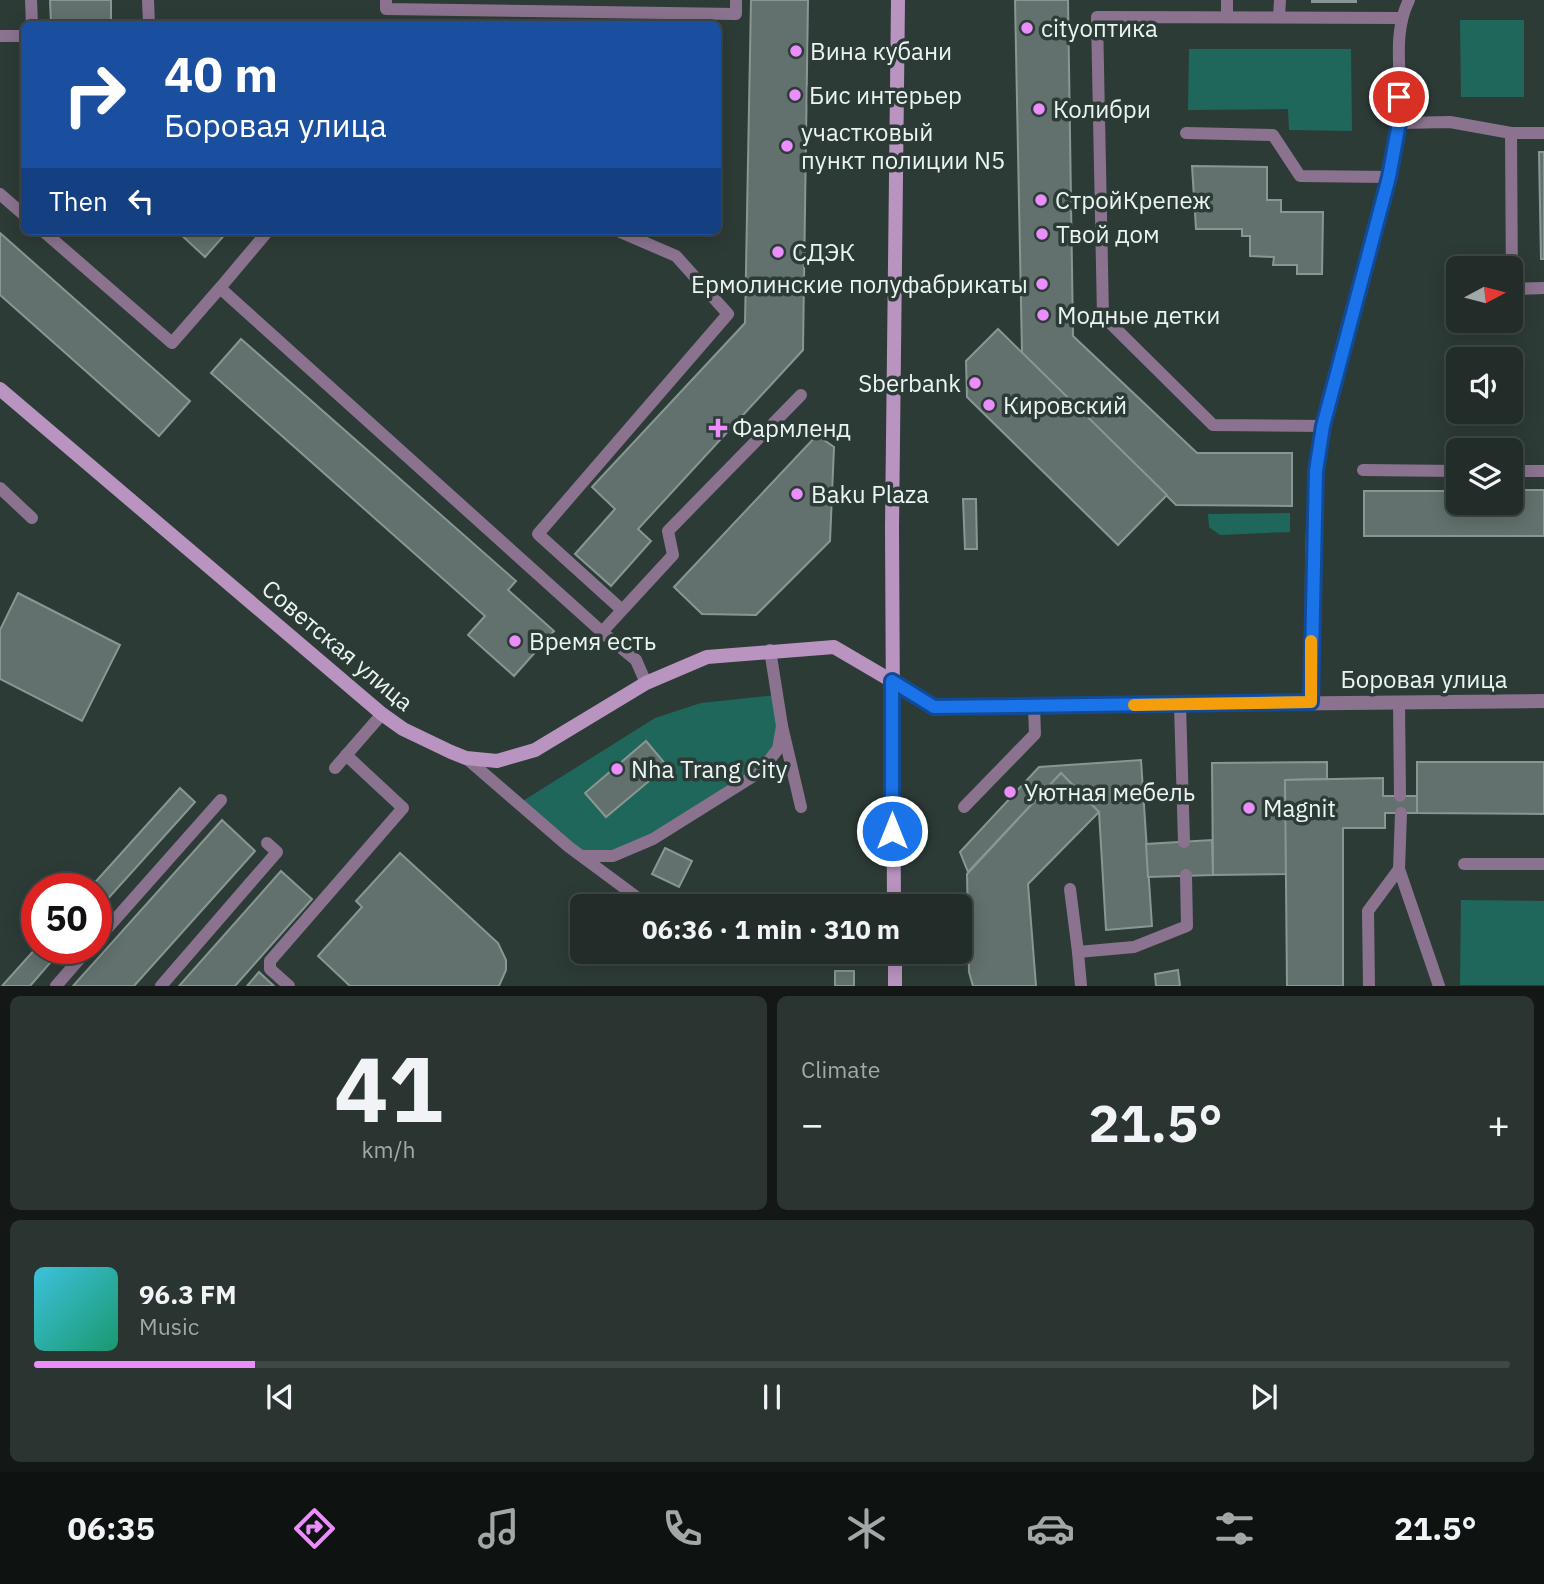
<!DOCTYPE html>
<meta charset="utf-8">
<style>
:root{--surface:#222c29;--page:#2a3431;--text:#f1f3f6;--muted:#a2a7a8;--line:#3f4846;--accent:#eb8dfc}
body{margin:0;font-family:"IBM Plex Sans",sans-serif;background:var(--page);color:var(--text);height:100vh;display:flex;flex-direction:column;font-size:26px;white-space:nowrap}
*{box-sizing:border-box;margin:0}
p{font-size:23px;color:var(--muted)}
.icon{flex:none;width:38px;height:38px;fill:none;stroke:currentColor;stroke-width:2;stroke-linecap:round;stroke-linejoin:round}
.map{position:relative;height:986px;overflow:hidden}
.drawer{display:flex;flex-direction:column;gap:10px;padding:10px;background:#131817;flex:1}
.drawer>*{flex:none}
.banner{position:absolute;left:21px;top:21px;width:700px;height:214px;border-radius:10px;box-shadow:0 4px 18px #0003,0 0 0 2px var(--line);background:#1a4fa0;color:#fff;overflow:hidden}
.needle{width:46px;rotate:83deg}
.tools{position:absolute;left:1446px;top:256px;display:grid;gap:14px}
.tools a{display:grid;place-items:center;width:77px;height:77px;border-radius:10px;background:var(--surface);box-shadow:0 4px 18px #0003,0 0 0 2px var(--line);font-size:35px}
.speed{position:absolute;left:21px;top:873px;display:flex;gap:14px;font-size:35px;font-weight:700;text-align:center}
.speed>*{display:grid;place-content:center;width:91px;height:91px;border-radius:50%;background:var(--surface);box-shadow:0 4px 18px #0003,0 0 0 2px var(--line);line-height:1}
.speed .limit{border:10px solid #d22;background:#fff;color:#111}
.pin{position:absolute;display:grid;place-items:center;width:60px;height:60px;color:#fff;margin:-30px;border:4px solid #fff;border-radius:50%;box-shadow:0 2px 7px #0007}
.me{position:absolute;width:77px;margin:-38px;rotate:0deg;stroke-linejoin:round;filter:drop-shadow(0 0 5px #0008)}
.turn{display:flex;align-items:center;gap:24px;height:147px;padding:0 28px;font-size:32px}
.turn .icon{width:91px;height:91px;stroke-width:2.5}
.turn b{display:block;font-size:49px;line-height:60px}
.then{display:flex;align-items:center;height:66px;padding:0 28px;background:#0003;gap:14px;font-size:26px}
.big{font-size:52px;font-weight:700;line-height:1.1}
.drawer .widget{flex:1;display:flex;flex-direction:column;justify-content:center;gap:10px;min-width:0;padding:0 24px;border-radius:10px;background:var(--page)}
.drawer .dial{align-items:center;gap:0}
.dial b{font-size:91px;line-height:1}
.song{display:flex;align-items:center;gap:21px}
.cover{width:84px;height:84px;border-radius:10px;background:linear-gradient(135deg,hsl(190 70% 55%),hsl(160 70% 35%))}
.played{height:7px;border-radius:4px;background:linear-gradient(90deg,var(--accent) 15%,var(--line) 15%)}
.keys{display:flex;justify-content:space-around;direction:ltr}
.heat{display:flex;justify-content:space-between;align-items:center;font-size:38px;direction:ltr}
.drawer .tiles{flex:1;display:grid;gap:10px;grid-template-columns:1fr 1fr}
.widget:last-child{grid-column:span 2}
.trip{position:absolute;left:570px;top:894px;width:402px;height:70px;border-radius:10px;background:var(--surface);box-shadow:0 4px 18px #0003,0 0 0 2px var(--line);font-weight:700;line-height:70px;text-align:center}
.dock{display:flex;height:112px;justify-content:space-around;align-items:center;background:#0e1210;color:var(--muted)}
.dock .icon{width:49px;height:49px}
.dock .current{color:var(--accent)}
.dock b{font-size:32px;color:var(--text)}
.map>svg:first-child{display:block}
.green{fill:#1f675a}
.building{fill:#62716d;stroke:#889793;stroke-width:2}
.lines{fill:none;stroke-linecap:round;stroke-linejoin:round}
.lane{stroke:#8b738f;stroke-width:12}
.street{stroke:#8b738f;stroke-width:14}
.secondary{stroke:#b994c0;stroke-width:14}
.route-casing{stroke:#114b97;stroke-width:18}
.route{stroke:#1a73e8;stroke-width:12}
.slow{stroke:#f59e0b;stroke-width:12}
.poi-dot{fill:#eb8dfc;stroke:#2d3b37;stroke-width:2.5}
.labels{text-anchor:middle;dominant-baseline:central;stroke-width:7;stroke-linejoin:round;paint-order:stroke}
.poi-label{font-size:24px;fill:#ebf4f2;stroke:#2d3b37;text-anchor:start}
.street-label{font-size:24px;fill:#ebf4f2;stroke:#2d3b37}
</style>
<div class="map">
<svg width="1544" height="986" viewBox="0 0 1544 986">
<rect width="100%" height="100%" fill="#2d3b37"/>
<g class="green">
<polygon points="1460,20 1524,20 1524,97 1461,97"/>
<polygon points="1189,49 1351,49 1352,131 1289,130 1288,109 1188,110"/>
<polygon points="1290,513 1290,532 1220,535 1209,527 1208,514"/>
<polygon points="777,695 782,726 772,760 632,849 584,856 518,804 655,718 701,703"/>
<polygon points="1461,900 1544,901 1544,985 1460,985"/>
</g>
<g class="building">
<polygon points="50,0 111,0 111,24 51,24"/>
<polygon points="751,0 808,0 803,350 638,529 651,541 611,586 575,554 615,509 592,487 745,323"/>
<polygon points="1015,0 1068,0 1073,336 1197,453 1292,453 1292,506 1176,505 1022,353"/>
<rect x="1312" y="0" width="44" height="2"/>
<polygon points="1539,152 1544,152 1544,259 1541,259"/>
<polygon points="1192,166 1267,167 1267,200 1281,200 1281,212 1323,212 1322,274 1297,274 1297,265 1273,265 1274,257 1250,256 1250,236 1242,236 1242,229 1196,229"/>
<polygon points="177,231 228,231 205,257"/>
<polygon points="0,233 190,401 159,436 0,295"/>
<polygon points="998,329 1167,495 1118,545 967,397 966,361"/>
<polygon points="241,339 516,581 508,590 554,631 514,676 468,635 485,616 211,373"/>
<polygon points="817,435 834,447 830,541 756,615 702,614 674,587"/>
<polygon points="1510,490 1544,490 1544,536 1364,536 1364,491 1458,491 1458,502 1510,502"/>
<polygon points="963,499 976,499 977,549 965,549"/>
<polygon points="18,593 120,645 82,721 0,679 0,630"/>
<polygon points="646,741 667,766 606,817 585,793"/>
<polygon points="1141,760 1152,926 1106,930 1099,812 1061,773 968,872 960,852 1039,767"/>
<polygon points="1327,762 1327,779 1285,780 1287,874 1213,875 1212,763"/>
<polygon points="1417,762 1544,762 1544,814 1417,813"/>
<polygon points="1061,773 1099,812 1028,884 1036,986 973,986 969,972 967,874"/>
<polygon points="1383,778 1383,796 1417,796 1417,813 1385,813 1385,828 1343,828 1343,986 1287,986 1285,780"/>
<polygon points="180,788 195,802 96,912 96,889 89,889"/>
<polygon points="222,820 255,851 134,986 73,986"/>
<polygon points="1212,840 1213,875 1148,877 1146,844"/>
<polygon points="665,848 692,861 679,887 652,874"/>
<polygon points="400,853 498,943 506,960 506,970 499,986 350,986 318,956 362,907 356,901"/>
<polygon points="281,871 312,899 235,986 179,986"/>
<polygon points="37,947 63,948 30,986 2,986"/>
<polygon points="1178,970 1180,986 1156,986 1155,974"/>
<rect x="835" y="971" width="19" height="15"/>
<polygon points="259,972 274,986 247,986"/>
</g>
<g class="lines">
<g class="lane">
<polyline points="31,0 32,24"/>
<polyline points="148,0 149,24"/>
<polyline points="386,0 386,9 736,14 736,0"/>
<polyline points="1227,0 1227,16"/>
<polyline points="1279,17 1280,0"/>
<polyline points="0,36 24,36"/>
<polyline points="1399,123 1450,122 1511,133"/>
<polyline points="1186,133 1273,135 1300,176 1389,177"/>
<polyline points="1544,133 1511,133 1512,289 1544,288"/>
<polyline points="0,194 24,215"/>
<polyline points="43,231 172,343 220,288 602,632 673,555 668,531 801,395"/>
<polyline points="618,231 676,256 728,314 538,534 622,610"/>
<polyline points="220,288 268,231"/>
<polyline points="1323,426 1213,425 1103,316 1097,17 1400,18"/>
<polyline points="1363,470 1458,471"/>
<polyline points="1510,471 1544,471"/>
<polyline points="0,488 32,518"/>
<polyline points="602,632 636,660 646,683"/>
<polyline points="770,650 782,726 801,807"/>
<path d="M 1311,702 C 1312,611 1306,517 1323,428 C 1342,327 1378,230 1398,130 C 1406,87 1389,40 1409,0"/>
<polyline points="1399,702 1400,796"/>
<polyline points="1180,705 1184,842"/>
<polyline points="466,758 569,847 642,901"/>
<polyline points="335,768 382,714"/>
<polyline points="964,807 1035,734 1034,707"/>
<polyline points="1401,813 1399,869 1439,986"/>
<polyline points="584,856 613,856 653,839 760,772 778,749 782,726"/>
<polyline points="1464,864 1544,864"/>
<polyline points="1070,889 1078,952"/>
<polyline points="96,941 221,800"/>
<polyline points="56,986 89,948"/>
<polyline points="161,986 277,852 267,843"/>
<polyline points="289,986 270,969 270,961 403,808 346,755"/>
<polyline points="1081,986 1078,952 1134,947 1187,926 1186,875"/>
<polyline points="1369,986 1368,911 1399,869"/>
</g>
<polyline class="street" points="892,681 934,707 1544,701"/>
<g class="secondary">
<polyline points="0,389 382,714 403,729 451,752 466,758 497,761 535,750 646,683 707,657 834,647 892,681"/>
<polyline points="894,906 892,528 898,0"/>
<polyline points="895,952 895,986"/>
</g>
</g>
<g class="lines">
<defs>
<polyline id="route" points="892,831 892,681 934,707 1311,702 1316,471 1323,426 1389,177 1399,123 1399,97"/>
</defs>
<use href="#route" class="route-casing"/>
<use href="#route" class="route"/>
<polyline class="slow" points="1134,705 1311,702 1311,641"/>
</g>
<g class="poi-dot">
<circle cx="1027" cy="28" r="7"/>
<circle cx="796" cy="51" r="7"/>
<circle cx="795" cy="95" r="7"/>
<circle cx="1039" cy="109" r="7"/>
<circle cx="787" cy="146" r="7"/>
<circle cx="1041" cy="200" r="7"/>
<circle cx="1042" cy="234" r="7"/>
<circle cx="778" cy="252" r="7"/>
<circle cx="1042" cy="284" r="7"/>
<circle cx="1043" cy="315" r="7"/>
<circle cx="975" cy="383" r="7"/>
<circle cx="989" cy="405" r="7"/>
<path d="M714.5 417.5h7v7h7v7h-7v7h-7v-7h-7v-7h7z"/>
<circle cx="797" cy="494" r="7"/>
<circle cx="515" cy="641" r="7"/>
<circle cx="617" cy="769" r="7"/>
<circle cx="1010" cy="792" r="7"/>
<circle cx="1249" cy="808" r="7"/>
</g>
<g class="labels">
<g class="poi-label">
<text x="1041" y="28">cityоптика</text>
<text x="810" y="51">Вина кубани</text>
<text x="809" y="95">Бис интерьер</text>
<text x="1053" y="109">Колибри</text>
<text x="801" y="132">участковый<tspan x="801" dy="28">пункт полиции N5</tspan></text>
<text x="1055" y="200">СтройКрепеж</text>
<text x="1056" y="234">Твой дом</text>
<text x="792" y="252">СДЭК</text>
<text x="1028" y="284" text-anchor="end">Ермолинские полуфабрикаты</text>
<text x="1057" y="315">Модные детки</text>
<text x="961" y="383" text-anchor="end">Sberbank</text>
<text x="1003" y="405">Кировский</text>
<text x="732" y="428">Фармленд</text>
<text x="811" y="494">Baku Plaza</text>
<text x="529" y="641">Время есть</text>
<text x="631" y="769">Nha Trang City</text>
<text x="1024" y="792">Уютная мебель</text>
<text x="1263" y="808">Magnit</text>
</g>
<g class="street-label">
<text transform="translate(338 645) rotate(40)">Советская улица</text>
<text x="1424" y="679">Боровая улица</text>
</g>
</g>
</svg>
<div class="tools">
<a><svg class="needle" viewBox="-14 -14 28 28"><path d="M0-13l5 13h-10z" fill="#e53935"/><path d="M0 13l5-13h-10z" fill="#a2a7a8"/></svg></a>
<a><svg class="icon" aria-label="sound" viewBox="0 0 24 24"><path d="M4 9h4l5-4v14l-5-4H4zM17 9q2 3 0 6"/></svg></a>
<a><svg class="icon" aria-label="layers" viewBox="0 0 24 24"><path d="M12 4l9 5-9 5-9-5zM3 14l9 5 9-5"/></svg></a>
</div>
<div class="speed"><div class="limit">50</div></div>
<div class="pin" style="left:1399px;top:97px;background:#d93025"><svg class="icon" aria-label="arrive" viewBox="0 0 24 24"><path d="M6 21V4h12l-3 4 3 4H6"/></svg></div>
<svg class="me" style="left:892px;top:831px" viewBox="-20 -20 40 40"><circle r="17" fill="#1a73e8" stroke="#fff" stroke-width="3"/><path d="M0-11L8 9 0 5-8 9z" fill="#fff"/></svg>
<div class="trip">06:36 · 1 min · 310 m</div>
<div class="banner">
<div class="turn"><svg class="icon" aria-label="right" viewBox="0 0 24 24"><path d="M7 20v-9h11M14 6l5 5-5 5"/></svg><div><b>40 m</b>Боровая улица</div></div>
<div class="then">Then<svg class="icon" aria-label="left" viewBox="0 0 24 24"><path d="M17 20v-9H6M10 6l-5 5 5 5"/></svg></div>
</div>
</div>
<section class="drawer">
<div class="tiles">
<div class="widget dial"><b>41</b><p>km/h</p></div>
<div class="widget"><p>Climate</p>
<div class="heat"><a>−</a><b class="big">21.5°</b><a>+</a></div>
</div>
<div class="widget">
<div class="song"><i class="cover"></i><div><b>96.3 FM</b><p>Music</p></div></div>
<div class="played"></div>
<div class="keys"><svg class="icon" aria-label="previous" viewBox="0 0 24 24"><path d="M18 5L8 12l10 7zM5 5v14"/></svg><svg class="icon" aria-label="pause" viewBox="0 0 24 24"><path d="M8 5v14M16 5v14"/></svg><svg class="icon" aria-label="next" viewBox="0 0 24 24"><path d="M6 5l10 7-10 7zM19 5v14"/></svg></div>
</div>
</div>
</section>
<nav class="dock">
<b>06:35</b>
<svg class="icon current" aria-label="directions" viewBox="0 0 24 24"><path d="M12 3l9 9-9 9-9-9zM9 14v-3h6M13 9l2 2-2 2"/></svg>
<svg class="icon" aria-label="music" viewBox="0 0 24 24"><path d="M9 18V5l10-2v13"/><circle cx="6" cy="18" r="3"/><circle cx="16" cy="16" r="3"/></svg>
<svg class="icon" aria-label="phone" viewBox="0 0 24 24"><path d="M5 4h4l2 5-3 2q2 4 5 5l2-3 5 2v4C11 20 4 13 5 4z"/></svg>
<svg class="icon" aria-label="climate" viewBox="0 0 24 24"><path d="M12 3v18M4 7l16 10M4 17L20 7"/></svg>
<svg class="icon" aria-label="car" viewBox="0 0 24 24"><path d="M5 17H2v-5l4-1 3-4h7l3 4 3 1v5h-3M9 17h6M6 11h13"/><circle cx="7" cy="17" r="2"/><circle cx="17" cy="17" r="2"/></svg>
<svg class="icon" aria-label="filters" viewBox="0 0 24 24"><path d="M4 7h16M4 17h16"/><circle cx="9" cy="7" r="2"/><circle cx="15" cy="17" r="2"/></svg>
<b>21.5°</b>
</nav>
